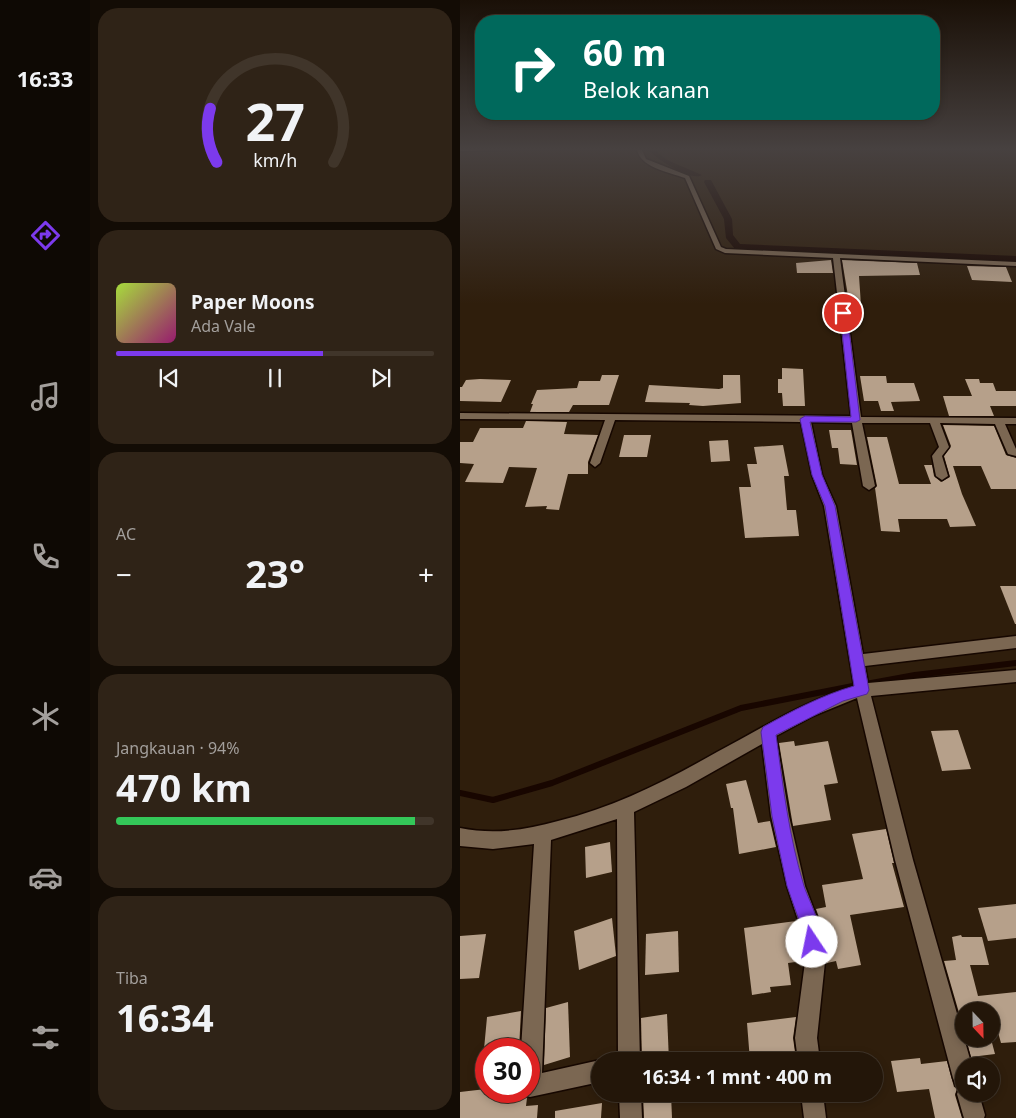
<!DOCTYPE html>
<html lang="id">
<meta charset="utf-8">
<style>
:root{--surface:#231609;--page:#2f2317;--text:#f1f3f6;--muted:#a39f9c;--line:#40352a;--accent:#7c3aed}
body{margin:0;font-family:"Noto Sans",sans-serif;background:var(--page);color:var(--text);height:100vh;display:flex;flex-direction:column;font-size:19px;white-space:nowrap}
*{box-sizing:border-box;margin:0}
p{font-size:16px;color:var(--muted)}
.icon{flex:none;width:28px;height:28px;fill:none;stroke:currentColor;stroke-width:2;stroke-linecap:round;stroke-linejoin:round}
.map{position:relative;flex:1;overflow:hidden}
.sheet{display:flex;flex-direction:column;gap:8px;padding:8px;background:#130c05;width:370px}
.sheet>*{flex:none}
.guide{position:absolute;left:15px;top:15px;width:465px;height:105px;border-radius:20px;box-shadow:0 2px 8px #0003,0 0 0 1px var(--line);background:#00695c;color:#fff;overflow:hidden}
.needle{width:32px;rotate:158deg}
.tools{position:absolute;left:495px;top:1002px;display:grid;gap:10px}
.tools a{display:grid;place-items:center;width:45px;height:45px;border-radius:50%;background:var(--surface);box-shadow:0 2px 8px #0003,0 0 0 1px var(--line);font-size:25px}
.speed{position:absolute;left:15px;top:1038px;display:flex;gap:10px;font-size:25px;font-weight:700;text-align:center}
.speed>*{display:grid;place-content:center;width:65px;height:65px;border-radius:50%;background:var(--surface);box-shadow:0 2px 8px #0003,0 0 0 1px var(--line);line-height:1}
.speed .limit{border:8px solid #d22;background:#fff;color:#111}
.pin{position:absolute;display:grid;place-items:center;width:42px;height:42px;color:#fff;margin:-21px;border:2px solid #fff;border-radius:50%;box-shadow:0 1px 5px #0007}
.me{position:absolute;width:55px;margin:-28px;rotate:349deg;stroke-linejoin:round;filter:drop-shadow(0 0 4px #0008)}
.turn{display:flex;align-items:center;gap:18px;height:105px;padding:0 25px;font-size:22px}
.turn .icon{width:65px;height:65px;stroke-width:2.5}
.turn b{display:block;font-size:35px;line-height:42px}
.big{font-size:38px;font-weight:700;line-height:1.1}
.sheet .card{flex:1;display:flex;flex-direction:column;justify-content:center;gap:8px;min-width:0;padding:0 18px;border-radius:20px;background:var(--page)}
.sheet .dial{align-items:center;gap:0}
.dial svg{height:130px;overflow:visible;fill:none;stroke:var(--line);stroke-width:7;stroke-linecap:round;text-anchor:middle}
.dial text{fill:var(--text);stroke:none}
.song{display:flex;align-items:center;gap:15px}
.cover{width:60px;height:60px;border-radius:8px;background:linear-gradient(135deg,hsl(80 70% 55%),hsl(320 70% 35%))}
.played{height:5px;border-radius:2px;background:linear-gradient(90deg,var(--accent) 65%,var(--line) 65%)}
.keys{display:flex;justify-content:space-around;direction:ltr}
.heat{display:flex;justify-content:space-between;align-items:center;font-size:28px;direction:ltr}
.charge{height:8px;border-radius:4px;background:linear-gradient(90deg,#34c759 94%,var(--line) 0)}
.trip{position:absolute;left:131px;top:1052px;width:292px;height:50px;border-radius:25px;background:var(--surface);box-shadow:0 2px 8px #0003,0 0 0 1px var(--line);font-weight:700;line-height:50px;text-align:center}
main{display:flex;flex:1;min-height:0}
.tab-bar{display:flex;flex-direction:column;width:90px;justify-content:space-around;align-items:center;background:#0e0904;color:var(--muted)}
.tab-bar .icon{width:35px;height:35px}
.tab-bar .on{color:var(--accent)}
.tab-bar b{font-size:22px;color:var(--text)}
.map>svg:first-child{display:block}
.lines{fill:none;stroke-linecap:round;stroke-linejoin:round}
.stream{stroke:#180600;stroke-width:6}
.canal{fill:#180600;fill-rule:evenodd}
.building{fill:#b6a08a}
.street-casing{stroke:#160700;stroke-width:3}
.street{fill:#7b6752;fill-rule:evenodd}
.route{fill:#7c3aed;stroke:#51269a}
</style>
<main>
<nav class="tab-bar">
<b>16:33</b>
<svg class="icon on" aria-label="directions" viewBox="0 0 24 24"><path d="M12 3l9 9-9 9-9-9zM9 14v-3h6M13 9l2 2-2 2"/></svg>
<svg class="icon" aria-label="music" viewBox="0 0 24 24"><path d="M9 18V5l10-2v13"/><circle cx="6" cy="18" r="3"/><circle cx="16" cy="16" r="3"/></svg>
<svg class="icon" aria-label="phone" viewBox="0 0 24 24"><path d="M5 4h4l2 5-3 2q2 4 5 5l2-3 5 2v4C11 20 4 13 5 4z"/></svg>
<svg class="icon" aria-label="climate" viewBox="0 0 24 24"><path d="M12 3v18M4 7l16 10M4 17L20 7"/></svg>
<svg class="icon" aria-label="car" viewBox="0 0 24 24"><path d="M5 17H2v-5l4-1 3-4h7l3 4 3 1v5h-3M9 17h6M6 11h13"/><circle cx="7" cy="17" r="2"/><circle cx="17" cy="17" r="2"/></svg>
<svg class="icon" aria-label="filters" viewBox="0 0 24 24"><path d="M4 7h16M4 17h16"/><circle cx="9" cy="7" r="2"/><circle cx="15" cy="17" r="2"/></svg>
</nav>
<section class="sheet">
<div class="card dial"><svg viewBox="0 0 100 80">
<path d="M14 69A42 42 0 1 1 86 69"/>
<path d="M14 69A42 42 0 0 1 10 36" stroke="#7c3aed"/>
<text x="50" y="56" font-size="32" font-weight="700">27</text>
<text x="50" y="72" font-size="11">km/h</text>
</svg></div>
<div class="card">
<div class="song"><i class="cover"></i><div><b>Paper Moons</b><p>Ada Vale</p></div></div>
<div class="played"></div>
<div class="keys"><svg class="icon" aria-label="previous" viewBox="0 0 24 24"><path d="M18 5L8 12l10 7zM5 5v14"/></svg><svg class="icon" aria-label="pause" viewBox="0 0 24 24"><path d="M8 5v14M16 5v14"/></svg><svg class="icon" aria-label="next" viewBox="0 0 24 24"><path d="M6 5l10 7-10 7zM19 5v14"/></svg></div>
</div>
<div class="card"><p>AC</p>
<div class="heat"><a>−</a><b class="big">23°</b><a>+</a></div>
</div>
<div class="card"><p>Jangkauan · 94%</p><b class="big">470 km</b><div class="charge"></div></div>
<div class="card"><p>Tiba</p><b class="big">16:34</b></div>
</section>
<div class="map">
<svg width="556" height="1118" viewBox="0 0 556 1118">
<rect width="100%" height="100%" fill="#2f1e0c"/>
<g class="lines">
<g class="stream">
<polyline points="406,684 455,675 556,663"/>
<polyline points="0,793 33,800 92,783 281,708 398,685"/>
</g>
<g class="canal">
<path d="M 187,148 L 193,148 L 207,160 L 242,175 C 232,182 194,158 187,148 Z"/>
<polygon points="245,180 251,180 272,219 273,235 280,244 556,256 556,262 275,249 266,238 264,219 244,182"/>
</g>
</g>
<g class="building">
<polygon points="371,260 373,273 337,273 336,263"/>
<polygon points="382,260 457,263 460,275 399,276 402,320 392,320"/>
<polygon points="507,266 546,267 552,282 512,280"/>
<polygon points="322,368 343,369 345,406 323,406 322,393 318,393 318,379 322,379"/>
<polygon points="142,375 159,375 149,405 113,405 109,412 70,412 73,404 71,404 77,390 117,388 119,381 140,381"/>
<polygon points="263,375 280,375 281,403 243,406 229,405 230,403 185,402 189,385 259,389 263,388"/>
<polygon points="400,376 426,376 427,383 454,383 460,401 431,402 434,411 421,411 418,401 404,401"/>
<polygon points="505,379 519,379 520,383 533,383 536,391 556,391 556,406 530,406 534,416 489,416 483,396 512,396"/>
<polygon points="6,380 20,379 51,380 41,402 0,401 0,387 2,387"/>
<polygon points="66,421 107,422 104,434 138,435 128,462 128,474 108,474 99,510 86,509 87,506 65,507 77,468 49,467 43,483 5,482 14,464 0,463 0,442 13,442 20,428 63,428"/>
<polygon points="483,425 534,426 546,455 556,458 556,489 531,489 521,466 493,466 502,494 516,526 490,527 487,519 438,519 440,532 421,531 415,488 417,486 407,437 427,437 439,484 471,484 464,465 472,465 474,476 481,482 490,477 484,456 491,446"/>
<polygon points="369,430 391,430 397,465 380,464 378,448 372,448"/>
<polygon points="164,435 191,435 187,457 159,457"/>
<polygon points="268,440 270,461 251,462 249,441"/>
<polygon points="323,445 329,476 324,476 327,510 336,510 339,536 285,538 279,487 291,487 287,464 297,464 294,447"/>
<polygon points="540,586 556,586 556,624 555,624"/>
<polygon points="498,730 511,769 482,771 471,731"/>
<polygon points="334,741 335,746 368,741 378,783 364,785 371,820 333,826 319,743"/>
<polygon points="286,780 298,823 310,821 316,847 279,854 273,808 271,808 266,784"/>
<polygon points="426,829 434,863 432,863 444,907 390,915 401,965 378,969 376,961 367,963 361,923 356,909 366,907 362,885 403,879 392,834"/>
<polygon points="150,842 152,872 126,878 125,847"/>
<polygon points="556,904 556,938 528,941 518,908"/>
<polygon points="152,918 156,956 119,970 114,931"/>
<polygon points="336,921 343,961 328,963 331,985 310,987 311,992 292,995 284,928"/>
<polygon points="218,931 219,972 185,975 186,934"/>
<polygon points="26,934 19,978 0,979 0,936"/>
<polygon points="501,935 502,937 522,937 529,965 510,965 518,996 556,992 556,1042 541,1043 532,1011 504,1011 504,1030 484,961 496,960 492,937"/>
<polygon points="108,1002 110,1057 84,1065 86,1008"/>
<polygon points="61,1011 59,1049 24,1049 27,1017"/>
<polygon points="207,1014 209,1061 182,1061 181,1018"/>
<polygon points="336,1017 333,1038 336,1059 290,1061 287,1023"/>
<polygon points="506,1039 531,1039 535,1054 511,1057"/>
<polygon points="460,1058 461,1064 487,1061 494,1087 497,1088 495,1095 502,1118 475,1118 469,1089 437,1092 431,1061"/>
<polygon points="26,1089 26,1091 59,1091 61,1096 67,1098 66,1106 78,1105 77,1118 0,1118 0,1092"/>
<polygon points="183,1094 211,1094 212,1118 184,1118"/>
<polygon points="142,1103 141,1118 95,1118 95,1111"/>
</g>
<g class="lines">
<defs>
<g id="street">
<polygon points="0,148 113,148 0,151"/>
<path d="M 177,148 L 181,148 L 186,159 L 229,176 L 261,247 L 266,249 L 556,262 L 556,266 L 380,258 L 401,417 L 556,418 L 556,424 L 545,424 L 556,449 L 556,456 L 548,454 L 547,452 L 535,424 L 480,423 L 489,447 L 482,456 L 488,476 L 482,480 L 476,476 L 472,456 L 479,447 L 470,423 L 402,423 L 415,486 L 409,490 L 403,486 L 392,423 L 351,422 L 362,475 L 376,506 L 403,654 L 556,636 L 556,648 L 405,666 L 408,683 L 556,670 L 556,682 L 411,696 L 453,860 L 512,1066 L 504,1066 L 504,1094 L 519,1094 L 525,1115 L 524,1118 L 504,1118 L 503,1115 L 497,1094 L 500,1087 L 496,1086 L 493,1078 L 435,860 L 397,698 L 353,716 L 316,736 L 329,816 L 345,886 L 359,923 L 365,962 L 357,1038 L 360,1061 L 338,1061 L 335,1038 L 345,962 L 339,923 L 327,886 L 311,816 L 302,744 L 226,787 L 174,812 L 180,1061 L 158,1061 L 157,819 L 91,840 L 82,1073 L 140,1060 L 143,1061 L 140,1061 L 140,1082 L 70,1097 L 62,1094 L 61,1091 L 69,1091 L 69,1049 L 61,1049 L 74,844 L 33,849 L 0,846 L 0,828 C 34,835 65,830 98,821 C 155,807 206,781 257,752 C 302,728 345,701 394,686 L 364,506 L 352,475 L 341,422 L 155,420 L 140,463 L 135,467 L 130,463 L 145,420 L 0,419 L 0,413 L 391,416 L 373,258 L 265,253 L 256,249 L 225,178 C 209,172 178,167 177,148 Z"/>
<polygon points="159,1094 181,1094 182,1118 160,1118"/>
<polygon points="341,1094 363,1094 366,1118 344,1118"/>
</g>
</defs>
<use href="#street" class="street-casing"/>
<use href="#street" class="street"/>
</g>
<linearGradient id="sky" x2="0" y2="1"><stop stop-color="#1a1007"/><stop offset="0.49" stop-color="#474140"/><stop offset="1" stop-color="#474140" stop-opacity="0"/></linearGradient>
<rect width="556" height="304" fill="url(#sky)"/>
<path class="route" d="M 383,311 L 387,313 L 400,420 L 396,422 L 350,422 L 362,475 L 375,506 L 409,690 L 407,694 L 383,701 L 316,735 C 323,786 329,837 344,886 C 350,904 366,930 358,948 L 352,951 L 346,948 L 340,923 L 327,886 L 312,816 L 301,732 L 303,727 C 332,711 362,695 394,686 L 365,506 L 352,475 L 340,419 L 345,416 L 391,417 L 380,313 Z"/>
</svg>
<div class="tools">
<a><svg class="needle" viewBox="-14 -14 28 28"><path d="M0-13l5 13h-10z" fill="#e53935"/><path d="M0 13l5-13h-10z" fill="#a39f9c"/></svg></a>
<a><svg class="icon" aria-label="sound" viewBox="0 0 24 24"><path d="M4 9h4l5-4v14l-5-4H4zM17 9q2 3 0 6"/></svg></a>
</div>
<div class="speed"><div class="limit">30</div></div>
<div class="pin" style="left:383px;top:313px;background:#d93025"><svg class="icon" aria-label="arrive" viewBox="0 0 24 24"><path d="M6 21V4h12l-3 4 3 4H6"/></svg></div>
<svg class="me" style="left:352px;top:942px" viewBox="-20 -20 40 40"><circle r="19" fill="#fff"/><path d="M0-13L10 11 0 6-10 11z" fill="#7c3aed"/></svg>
<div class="trip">16:34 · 1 mnt · 400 m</div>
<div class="guide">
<div class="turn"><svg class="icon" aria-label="right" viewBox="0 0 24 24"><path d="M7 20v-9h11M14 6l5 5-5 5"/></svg><div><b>60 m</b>Belok kanan</div></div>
</div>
</div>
</main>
